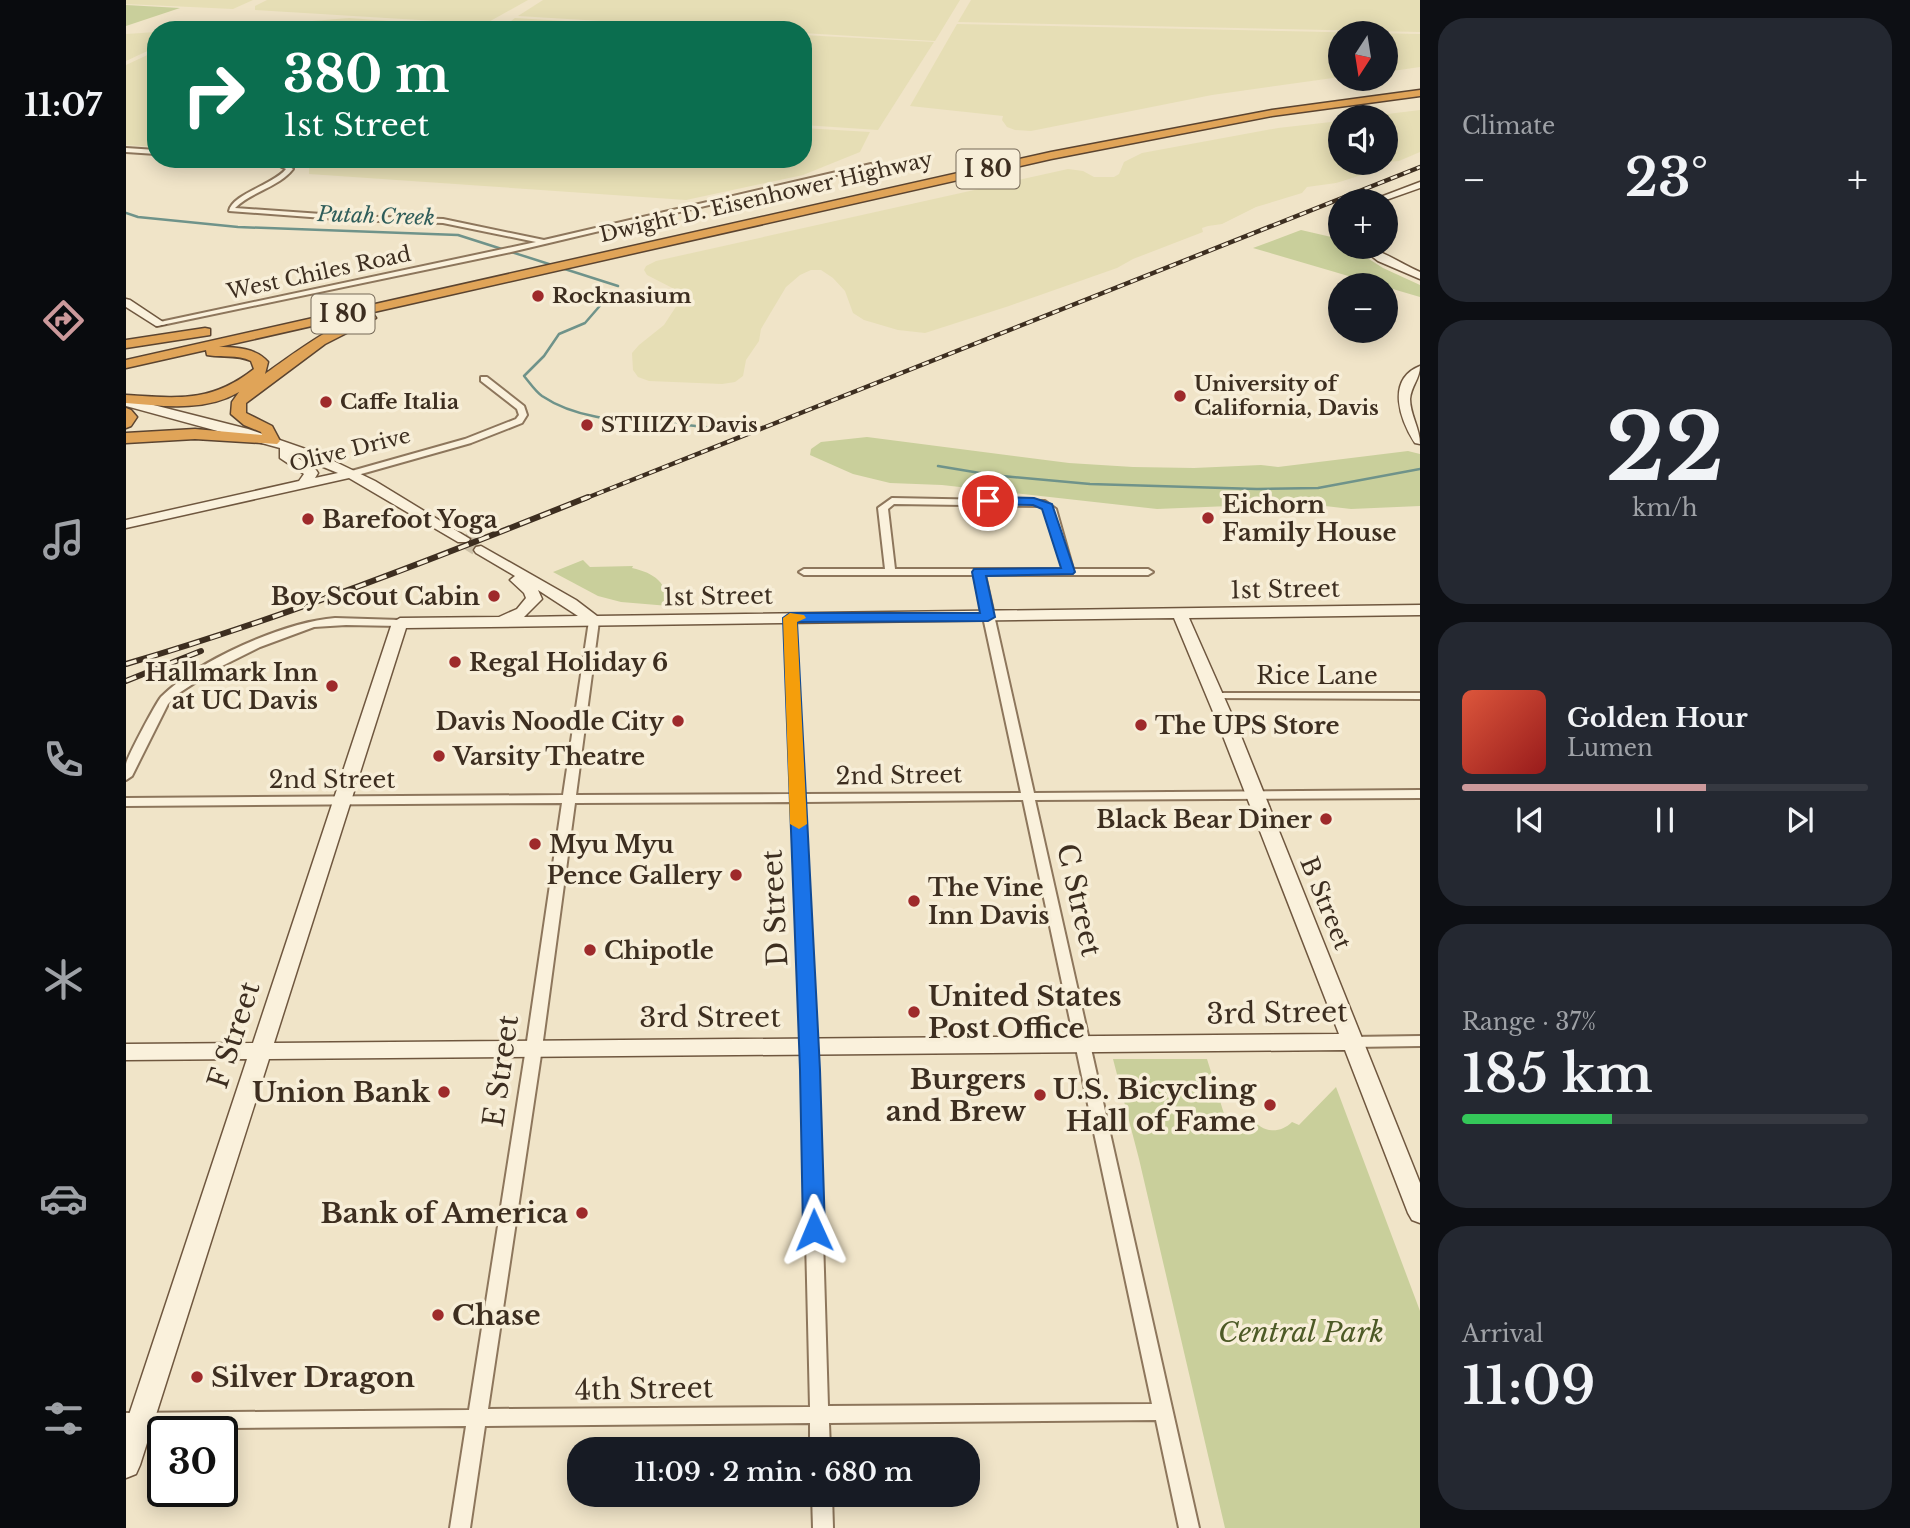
<!DOCTYPE html>
<meta charset="utf-8">
<style>
:root{--surface:#171b24;--page:#242831;--text:#f1f3f6;--muted:#9ea1a6;--line:#363941;--accent:#cc999b}
body{margin:0;font-family:"Libre Baskerville",serif;background:var(--page);color:var(--text);height:100vh;display:flex;flex-direction:column;font-size:26px;white-space:nowrap}
*{box-sizing:border-box;margin:0}
p{font-size:23px;color:var(--muted)}
.icon{flex:none;width:38px;height:38px;fill:none;stroke:currentColor;stroke-width:2;stroke-linecap:round;stroke-linejoin:round}
.map{position:relative;flex:1;overflow:hidden}
.details{display:flex;flex-direction:column;gap:18px;padding:18px;background:#0d0f14;width:490px}
.details>*{flex:none}
.guide{position:absolute;left:21px;top:21px;width:665px;height:147px;border-radius:28px;box-shadow:0 4px 18px #0003;background:#0b6e4f;color:#fff;overflow:hidden}
.needle{width:46px;rotate:192deg}
.controls{position:absolute;left:1202px;top:21px;display:grid;gap:14px}
.controls a{display:grid;place-items:center;width:70px;height:70px;border-radius:50%;background:var(--surface);box-shadow:0 4px 18px #0003;font-size:35px}
.speed{position:absolute;left:21px;top:1416px;display:flex;gap:14px;font-size:35px;font-weight:700;text-align:center}
.speed>*{display:grid;place-content:center;width:91px;height:91px;border-radius:50%;background:var(--surface);box-shadow:0 4px 18px #0003;line-height:1}
.speed .limit{border:4px solid #111;border-radius:10px;background:#fff;color:#111}
.pin{position:absolute;display:grid;place-items:center;width:60px;height:60px;color:#fff;margin:-30px;border:4px solid #fff;border-radius:50%;box-shadow:0 2px 7px #0007}
.me{position:absolute;width:77px;margin:-38px;rotate:359deg;stroke-linejoin:round;filter:drop-shadow(0 0 5px #0008)}
.turn{display:flex;align-items:center;gap:24px;height:147px;padding:0 21px;font-size:32px}
.turn .icon{width:91px;height:91px;stroke-width:2.5}
.turn b{display:block;font-size:49px;line-height:60px}
.big{font-size:52px;font-weight:600;line-height:1.1}
.details .tile{flex:1;display:flex;flex-direction:column;justify-content:center;gap:10px;min-width:0;padding:0 24px;border-radius:28px;background:var(--page)}
.details .dial{align-items:center;gap:0}
.dial b{font-size:91px;line-height:1}
.song{display:flex;align-items:center;gap:21px}
.cover{width:84px;height:84px;border-radius:10px;background:linear-gradient(135deg,hsl(10 70% 55%),hsl(0 70% 35%))}
.played{height:7px;border-radius:4px;background:linear-gradient(90deg,var(--accent) 60%,var(--line) 60%)}
.keys{display:flex;justify-content:space-around;direction:ltr}
.heat{display:flex;justify-content:space-between;align-items:center;font-size:38px;direction:ltr}
.charge{height:10px;border-radius:5px;background:linear-gradient(90deg,#34c759 37%,var(--line) 0)}
.trip{position:absolute;left:441px;top:1437px;width:413px;height:70px;border-radius:28px;background:var(--surface);box-shadow:0 4px 18px #0003;font-weight:600;line-height:70px;text-align:center}
main{display:flex;flex:1;min-height:0}
.menu{display:flex;flex-direction:column;width:126px;justify-content:space-around;align-items:center;background:#090b0e;color:var(--muted)}
.menu .icon{width:49px;height:49px}
.menu .active{color:var(--accent)}
.menu b{font-size:32px;color:var(--text)}
.map>svg:first-child{display:block}
.farmland{fill:#e6deb5}
.green{fill:#c9cf9b}
.lines{fill:none;stroke-linecap:round;stroke-linejoin:round}
.stream{stroke:#6f938a;stroke-width:2.5}
.secondary-tunnel{stroke:#ccc0a6;stroke-width:16;stroke-dasharray:16 8;stroke-linecap:butt}
.street-casing{stroke:#8d765c;stroke-width:4}
.secondary-casing{stroke:#6f573f;stroke-width:3}
.highway-casing{stroke:#5b4430;stroke-width:3}
.street{fill:#faf1dc;fill-rule:evenodd}
.secondary{fill:#faf1dc;fill-rule:evenodd}
.highway{fill:#e0a458;fill-rule:evenodd}
.rail-far1-casing{stroke:#3d2e20;stroke-width:4.5}
.rail-casing{stroke:#3d2e20;stroke-width:6}
.rail-far1{stroke:#f7eed8;stroke-width:2.5;stroke-dasharray:7;stroke-linecap:butt}
.rail{stroke:#f7eed8;stroke-width:3.5;stroke-dasharray:11;stroke-linecap:butt}
.route{fill:#1a73e8;stroke:#114b97;stroke-width:2}
.slow{fill:#f59e0b}
.poi-dot{fill:#9e2a2b;stroke:#f7eed8;stroke-width:2.5}
.labels{text-anchor:middle;dominant-baseline:central;stroke-width:7;stroke-linejoin:round;paint-order:stroke}
.far-street-label{font-size:21px;fill:#3d2e20;stroke:#f7eed8}
.far-water-label{font-size:21px;font-style:italic;fill:#2f5d5a;stroke:#f7eed8}
.far-poi-label{font-size:21px;font-weight:bold;fill:#3d2e20;stroke:#f7eed8;text-anchor:start}
.shield{fill:#f7eed8;stroke:#756857;stroke-width:2}
.shield-label{font-size:23px;font-weight:bold;fill:#3d2e20}
.poi-label{font-size:24px;font-weight:bold;fill:#3d2e20;stroke:#f7eed8;text-anchor:start}
.street-label{font-size:24px;fill:#3d2e20;stroke:#f7eed8}
.near-street-label{font-size:28px;fill:#3d2e20;stroke:#f7eed8}
.near-poi-label{font-size:28px;font-weight:bold;fill:#3d2e20;stroke:#f7eed8;text-anchor:end}
.near-park-label{font-size:28px;font-style:italic;fill:#4d5a26;stroke:#f7eed8}
</style>
<main>
<nav class="menu">
<b>11:07</b>
<svg class="icon active" aria-label="directions" viewBox="0 0 24 24"><path d="M12 3l9 9-9 9-9-9zM9 14v-3h6M13 9l2 2-2 2"/></svg>
<svg class="icon" aria-label="music" viewBox="0 0 24 24"><path d="M9 18V5l10-2v13"/><circle cx="6" cy="18" r="3"/><circle cx="16" cy="16" r="3"/></svg>
<svg class="icon" aria-label="phone" viewBox="0 0 24 24"><path d="M5 4h4l2 5-3 2q2 4 5 5l2-3 5 2v4C11 20 4 13 5 4z"/></svg>
<svg class="icon" aria-label="climate" viewBox="0 0 24 24"><path d="M12 3v18M4 7l16 10M4 17L20 7"/></svg>
<svg class="icon" aria-label="car" viewBox="0 0 24 24"><path d="M5 17H2v-5l4-1 3-4h7l3 4 3 1v5h-3M9 17h6M6 11h13"/><circle cx="7" cy="17" r="2"/><circle cx="17" cy="17" r="2"/></svg>
<svg class="icon" aria-label="filters" viewBox="0 0 24 24"><path d="M4 7h16M4 17h16"/><circle cx="9" cy="7" r="2"/><circle cx="15" cy="17" r="2"/></svg>
</nav>
<div class="map">
<svg width="1294" height="1528" viewBox="0 0 1294 1528">
<rect width="100%" height="100%" fill="#f0e4c8"/>
<g class="farmland">
<polygon points="0,0 127,0 107,9 0,4"/>
<polygon points="141,0 402,0 359,24 129,10 129,6"/>
<polygon points="417,0 834,0 809,41 677,33 677,30 624,30 392,16"/>
<polygon points="845,0 1294,0 1294,32 832,22"/>
<polygon points="223,18 360,28 74,30"/>
<polygon points="389,18 589,30 364,30 374,29"/>
<polygon points="831,24 1291,34 1294,34 1294,67 1260,72 1260,33 1214,33 1214,77 1086,95 905,131 889,130 881,127 876,120 877,116 784,106"/>
<polygon points="30,32 30,47 0,61 0,34"/>
<polygon points="677,35 808,42 752,130 677,125"/>
<polygon points="30,51 30,147 0,145 0,65"/>
<polygon points="1294,110 1294,152 1273,161 1260,162 1260,117 1237,117"/>
<polygon points="1214,121 1214,163 1257,163 1236,167 1239,174 1210,183 1181,187 1176,193 1130,207 1096,224 1082,226 1076,228 1077,232 1007,259 991,268 883,306 799,333 772,330 738,320 727,313 719,291 707,278 695,270 685,270 674,275 660,287 635,329 633,341 620,360 617,376 609,382 596,384 523,381 512,377 507,370 506,353 513,345 538,325 555,299 556,293 521,275 518,270 520,266 530,261 942,169 957,171 968,177 988,177 993,174 998,162 1016,153 1152,128"/>
<polygon points="677,128 744,132 734,152 677,175 560,200 183,174 183,159 677,159"/>
</g>
<g class="green">
<polygon points="0,5 54,8 0,26"/>
<polygon points="1175,230 1214,239 1214,247 1224,247 1257,268 1294,285 1294,297 1127,248"/>
<polygon points="741,437 943,463 1007,467 1068,468 1135,465 1152,467 1282,451 1294,454 1294,506 1225,509 1173,503 1031,509 816,485 764,483 727,474 684,455 685,449 695,442"/>
<path d="M 457,560 L 464,567 L 507,566 L 506,568 C 529,573 541,583 543,606 L 495,602 L 472,596 L 427,572 Z"/>
<path d="M 987,1059 L 1081,1059 L 1099,1117 L 1126,1118 C 1135,1132 1153,1135 1166,1122 L 1173,1125 L 1210,1087 L 1294,1311 L 1294,1528 L 1099,1528 L 1013,1159 Z"/>
</g>
<g class="lines">
<g class="stream">
<polyline points="0,213 12,217 112,227 332,235 492,286"/>
<path d="M 485,293 L 459,323 L 433,334 L 418,356 L 398,376 C 404,383 409,391 416,396 C 465,429 534,418 589,429"/>
<polyline points="812,466 866,475 964,484 1131,489 1192,488 1294,469"/>
</g>
<polyline class="secondary-tunnel" points="337,539 355,550"/>
<defs>
<g id="street">
<polygon points="0,148 30,150 30,154 0,152"/>
<path d="M 120,159 L 154,161 L 167,169 C 152,188 126,191 109,208 L 224,216 L 317,219 L 418,240 L 745,164 L 748,166 L 385,252 L 31,326 L 30,324 L 34,322 L 410,242 L 317,223 L 224,220 L 103,211 C 106,194 147,185 160,169 L 152,165 Z"/>
<polygon points="355,377 361,377 398,406 401,415 396,423 345,443 228,476 222,476 222,472 339,439 390,419 393,415 391,409 355,381"/>
<path d="M 766,498 L 919,501 L 930,509 L 947,569 L 1022,569 L 1027,572 L 1022,575 L 859,575 L 908,793 L 1294,790 L 1294,798 L 909,800 L 1073,1528 L 1053,1528 L 1030,1420 L 703,1423 L 704,1449 L 684,1449 L 684,1423 L 359,1426 L 344,1528 L 324,1528 L 340,1426 L 0,1429 L 0,1413 L 343,1410 L 400,1048 L 436,803 L 0,806 L 0,798 L 437,795 L 463,621 L 468,618 L 473,621 L 450,795 L 666,794 L 659,618 L 664,615 L 669,618 L 678,794 L 895,793 L 848,575 L 678,575 L 673,572 L 678,569 L 759,569 L 752,508 ZM 768,504 L 914,506 L 921,510 L 937,569 L 769,569 L 762,509 ZM 897,800 L 1026,1404 L 702,1406 L 692,1070 L 678,802 ZM 666,802 L 676,1070 L 684,1407 L 362,1409 L 416,1048 L 449,803 Z"/>
<path d="M 209,618 L 274,620 L 279,623 L 274,626 L 220,625 L 188,627 L 134,647 L 90,669 L 53,693 L 42,704 L 6,776 L 0,780 C 0,775 0,768 0,764 C 2,755 30,703 35,697 C 72,660 158,622 209,618 Z"/>
<polygon points="1089,693 1294,693 1294,699 1085,698 1083,696 1085,694"/>
<polygon points="1294,1036 1294,1046 1226,1047 1221,1046 1218,1042 1221,1038 1226,1037"/>
<polygon points="686,1494 706,1494 707,1528 687,1528"/>
</g>
<g id="secondary">
<polygon points="1294,182 1294,188 1257,201 1244,201"/>
<path d="M 1234,247 C 1250,246 1277,265 1294,272 L 1294,279 L 1252,261 Z"/>
<polygon points="0,299 4,300 40,324 30,326 0,307"/>
<path d="M 1294,366 C 1294,379 1285,386 1284,399 C 1284,415 1294,428 1294,444 L 1289,443 C 1275,421 1259,380 1294,366 Z"/>
<path d="M 0,398 L 122,429 L 191,453 L 249,481 L 344,539 L 342,542 L 332,542 L 223,478 L 0,528 L 0,520 L 173,481 L 178,474 L 154,458 L 154,448 L 0,406 ZM 166,454 L 212,473 L 189,478 L 192,473 L 190,470 Z"/>
<path d="M 355,546 L 450,600 L 471,616 L 1294,605 L 1294,615 L 1063,618 L 1113,731 L 1294,1183 L 1294,1223 L 1286,1220 L 1282,1213 L 1219,1050 L 143,1059 L 14,1465 L 10,1474 L 0,1478 L 0,1424 L 121,1059 L 0,1060 L 0,1044 L 127,1043 L 266,623 L 274,618 L 373,617 L 391,609 L 400,598 L 398,593 L 384,580 L 389,576 L 350,553 L 348,550 L 350,547 ZM 412,590 L 452,616 L 398,617 L 416,599 ZM 1048,618 L 1095,731 L 1213,1034 L 148,1043 L 280,628 Z"/>
</g>
<g id="highway">
<path d="M 1294,90 L 1294,96 L 1146,116 L 925,159 L 93,347 C 110,347 130,348 142,362 L 139,374 C 160,359 223,311 248,315 L 250,318 L 199,344 L 120,403 L 120,413 L 146,426 L 154,441 L 151,444 L 69,439 L 0,443 L 0,433 L 69,429 L 136,435 L 135,432 L 118,425 L 105,414 L 106,402 L 113,392 C 79,412 37,406 0,403 L 0,395 C 52,398 85,403 128,369 L 125,361 C 111,354 96,358 81,355 L 80,350 L 0,368 L 0,360 L 925,152 L 1146,110 Z"/>
<polygon points="79,328 84,329 84,335 0,348 0,340"/>
<polygon points="0,408 5,410 11,417 5,426 0,428"/>
</g>
</defs>
<use href="#street" class="street-casing"/>
<use href="#secondary" class="secondary-casing"/>
<use href="#highway" class="highway-casing"/>
<use href="#street" class="street"/>
<use href="#secondary" class="secondary"/>
<use href="#highway" class="highway"/>
<defs>
<polyline id="rail-far1" points="458,499 1294,167"/>
<g id="rail">
<path d="M 0,664 C 157,618 310,558 462,497"/>
<polyline points="0,681 75,651"/>
</g>
</defs>
<use href="#rail-far1" class="rail-far1-casing"/>
<use href="#rail" class="rail-casing"/>
<use href="#rail-far1" class="rail-far1"/>
<use href="#rail" class="rail"/>
</g>
<polygon class="route" points="862,497 908,498 926,504 949,572 947,574 860,576 869,617 862,621 671,622 694,1070 699,1230 696,1236 688,1239 680,1236 677,1230 674,1070 657,618 664,613 854,613 846,572 848,569 935,568 916,509 907,505 857,504 857,499"/>
<polygon class="slow" points="664,613 678,615 680,618 671,622 681,824 673,829 664,824 657,618"/>
<g class="poi-dot">
<circle cx="412" cy="296" r="7"/>
<circle cx="1054" cy="396" r="7"/>
<circle cx="200" cy="402" r="7"/>
<circle cx="461" cy="425" r="7"/>
<circle cx="1082" cy="518" r="7"/>
<circle cx="182" cy="519" r="7"/>
<circle cx="368" cy="596" r="7"/>
<circle cx="329" cy="662" r="7"/>
<circle cx="206" cy="686" r="7"/>
<circle cx="552" cy="721" r="7"/>
<circle cx="1015" cy="725" r="7"/>
<circle cx="313" cy="756" r="7"/>
<circle cx="1200" cy="819" r="7"/>
<circle cx="409" cy="844" r="7"/>
<circle cx="610" cy="875" r="7"/>
<circle cx="788" cy="901" r="7"/>
<circle cx="464" cy="950" r="7"/>
<circle cx="788" cy="1012" r="7"/>
<circle cx="318" cy="1092" r="7"/>
<circle cx="914" cy="1095" r="7"/>
<circle cx="1144" cy="1105" r="7"/>
<circle cx="456" cy="1213" r="7"/>
<circle cx="312" cy="1315" r="7"/>
<circle cx="71" cy="1377" r="7"/>
</g>
<g class="labels">
<g class="far-street-label">
<text transform="translate(640 197) rotate(-13)">Dwight D. Eisenhower Highway</text>
<text transform="translate(193 273) rotate(-12)">West Chiles Road</text>
<text transform="translate(224 450) rotate(-14)">Olive Drive</text>
</g>
<g class="far-water-label">
<text transform="translate(250 216) rotate(2)">Putah Creek</text>
</g>
<g class="far-poi-label">
<text x="426" y="296">Rocknasium</text>
<text x="1068" y="384">University of<tspan x="1068" dy="24">California, Davis</tspan></text>
<text x="214" y="402">Caffe Italia</text>
<text x="475" y="425">STIIIZY Davis</text>
</g>
<g class="shield">
<rect x="830.5" y="149.5" width="63" height="39" rx="5"/>
<rect x="185.5" y="294.5" width="63" height="39" rx="5"/>
</g>
<g class="shield-label">
<text x="862" y="169">I 80</text>
<text x="217" y="314">I 80</text>
</g>
<g class="poi-label">
<text x="1096" y="504">Eichorn<tspan x="1096" dy="28">Family House</tspan></text>
<text x="196" y="519">Barefoot Yoga</text>
<text x="354" y="596" text-anchor="end">Boy Scout Cabin</text>
<text x="343" y="662">Regal Holiday 6</text>
<text x="192" y="672" text-anchor="end">Hallmark Inn<tspan x="192" dy="28">at UC Davis</tspan></text>
<text x="538" y="721" text-anchor="end">Davis Noodle City</text>
<text x="1029" y="725">The UPS Store</text>
<text x="327" y="756">Varsity Theatre</text>
<text x="1186" y="819" text-anchor="end">Black Bear Diner</text>
<text x="423" y="844">Myu Myu</text>
<text x="596" y="875" text-anchor="end">Pence Gallery</text>
<text x="802" y="887">The Vine<tspan x="802" dy="28">Inn Davis</tspan></text>
<text x="478" y="950">Chipotle</text>
</g>
<g class="street-label">
<text transform="translate(1159 589) rotate(-1)">1st Street</text>
<text transform="translate(592 596) rotate(-1)">1st Street</text>
<text x="1191" y="675">Rice Lane</text>
<text transform="translate(773 775) rotate(-1)">2nd Street</text>
<text x="206" y="779">2nd Street</text>
<text transform="translate(1200 903) rotate(68)">B Street</text>
</g>
<g class="near-street-label">
<text transform="translate(953 900) rotate(77)">C Street</text>
<text transform="translate(649 908) rotate(-93)">D Street</text>
<text transform="translate(1151 1013) rotate(-1)">3rd Street</text>
<text x="584" y="1017">3rd Street</text>
<text transform="translate(108 1035) rotate(-72)">F Street</text>
<text transform="translate(375 1071) rotate(-82)">E Street</text>
<text transform="translate(518 1389) rotate(-1)">4th Street</text>
</g>
<g class="near-poi-label">
<text x="802" y="996" text-anchor="start">United States<tspan x="802" dy="32">Post Office</tspan></text>
<text x="900" y="1079">Burgers<tspan x="900" dy="32">and Brew</tspan></text>
<text x="1130" y="1089">U.S. Bicycling<tspan x="1130" dy="32">Hall of Fame</tspan></text>
<text x="304" y="1092">Union Bank</text>
<text x="442" y="1213">Bank of America</text>
<text x="326" y="1315" text-anchor="start">Chase</text>
<text x="85" y="1377" text-anchor="start">Silver Dragon</text>
</g>
<g class="near-park-label">
<text x="1175" y="1332">Central Park</text>
</g>
</g>
</svg>
<div class="controls">
<a><svg class="needle" viewBox="-14 -14 28 28"><path d="M0-13l5 13h-10z" fill="#e53935"/><path d="M0 13l5-13h-10z" fill="#9ea1a6"/></svg></a>
<a><svg class="icon" aria-label="sound" viewBox="0 0 24 24"><path d="M4 9h4l5-4v14l-5-4H4zM17 9q2 3 0 6"/></svg></a>
<a>+</a>
<a>−</a>
</div>
<div class="speed"><div class="limit">30</div></div>
<div class="pin" style="left:862px;top:501px;background:#d93025"><svg class="icon" aria-label="arrive" viewBox="0 0 24 24"><path d="M6 21V4h12l-3 4 3 4H6"/></svg></div>
<svg class="me" style="left:688px;top:1230px" viewBox="-20 -20 40 40"><path d="M0-17L14 15 0 8-14 15z" fill="#1a73e8" stroke="#fff" stroke-width="4"/></svg>
<div class="trip">11:09 · 2 min · 680 m</div>
<div class="guide">
<div class="turn"><svg class="icon" aria-label="right" viewBox="0 0 24 24"><path d="M7 20v-9h11M14 6l5 5-5 5"/></svg><div><b>380 m</b>1st Street</div></div>
</div>
</div>
<section class="details">
<div class="tile"><p>Climate</p>
<div class="heat"><a>−</a><b class="big">23°</b><a>+</a></div>
</div>
<div class="tile dial"><b>22</b><p>km/h</p></div>
<div class="tile">
<div class="song"><i class="cover"></i><div><b>Golden Hour</b><p>Lumen</p></div></div>
<div class="played"></div>
<div class="keys"><svg class="icon" aria-label="previous" viewBox="0 0 24 24"><path d="M18 5L8 12l10 7zM5 5v14"/></svg><svg class="icon" aria-label="pause" viewBox="0 0 24 24"><path d="M8 5v14M16 5v14"/></svg><svg class="icon" aria-label="next" viewBox="0 0 24 24"><path d="M6 5l10 7-10 7zM19 5v14"/></svg></div>
</div>
<div class="tile"><p>Range · 37%</p><b class="big">185 km</b><div class="charge"></div></div>
<div class="tile"><p>Arrival</p><b class="big">11:09</b></div>
</section>
</main>
